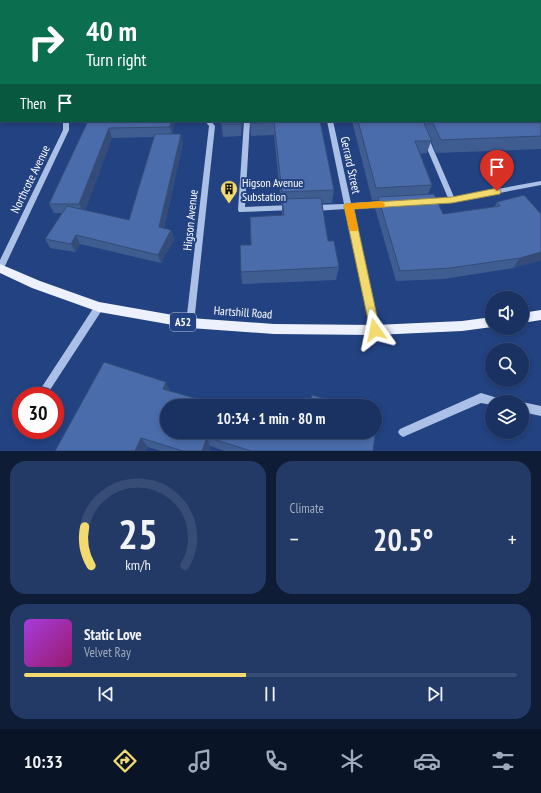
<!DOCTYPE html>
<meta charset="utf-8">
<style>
:root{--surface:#1a3261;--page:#233a67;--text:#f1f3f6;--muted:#9faabd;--line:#384d76;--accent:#f2da6e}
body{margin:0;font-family:"PT Sans Narrow",sans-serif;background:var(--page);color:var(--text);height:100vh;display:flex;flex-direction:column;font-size:15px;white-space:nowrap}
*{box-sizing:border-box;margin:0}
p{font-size:13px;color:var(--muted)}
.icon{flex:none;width:22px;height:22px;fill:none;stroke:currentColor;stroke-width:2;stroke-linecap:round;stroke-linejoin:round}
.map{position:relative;height:451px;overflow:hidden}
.details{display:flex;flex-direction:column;gap:10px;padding:10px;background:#0e1c35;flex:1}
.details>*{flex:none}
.guide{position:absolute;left:0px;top:0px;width:541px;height:122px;box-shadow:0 2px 6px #0003,0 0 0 1px var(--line);background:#0b6e4f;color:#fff;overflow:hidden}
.controls{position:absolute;left:485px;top:291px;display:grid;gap:8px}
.controls a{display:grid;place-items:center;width:44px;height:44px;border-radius:50%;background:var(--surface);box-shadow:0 2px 6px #0003,0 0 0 1px var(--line);font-size:20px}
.speed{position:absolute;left:12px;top:387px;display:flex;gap:8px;font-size:20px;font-weight:700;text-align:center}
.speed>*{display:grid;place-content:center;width:52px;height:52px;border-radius:50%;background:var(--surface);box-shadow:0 2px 6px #0003,0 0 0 1px var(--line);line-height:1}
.speed .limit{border:6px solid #d22;background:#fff;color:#111}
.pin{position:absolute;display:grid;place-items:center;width:34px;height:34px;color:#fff;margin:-41px -17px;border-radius:50% 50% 50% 0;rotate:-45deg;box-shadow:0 0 4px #0007}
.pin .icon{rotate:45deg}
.me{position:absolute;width:44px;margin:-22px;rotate:348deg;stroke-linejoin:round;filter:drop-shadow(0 0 3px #0008)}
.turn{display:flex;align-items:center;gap:14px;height:84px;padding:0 20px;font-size:18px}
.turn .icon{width:52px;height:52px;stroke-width:2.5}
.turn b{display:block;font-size:28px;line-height:34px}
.then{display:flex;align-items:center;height:38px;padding:0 20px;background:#0003;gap:8px;font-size:15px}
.big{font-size:30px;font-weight:600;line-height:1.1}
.details .tile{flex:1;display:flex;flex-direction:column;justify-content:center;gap:6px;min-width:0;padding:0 14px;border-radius:16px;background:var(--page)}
.details .dial{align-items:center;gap:0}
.dial svg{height:104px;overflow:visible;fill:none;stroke:var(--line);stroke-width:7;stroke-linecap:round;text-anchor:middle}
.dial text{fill:var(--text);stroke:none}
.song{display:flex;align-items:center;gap:12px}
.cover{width:48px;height:48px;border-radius:6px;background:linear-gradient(135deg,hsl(280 70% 55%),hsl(320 70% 35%))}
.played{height:4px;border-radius:2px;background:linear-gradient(90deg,var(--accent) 45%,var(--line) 45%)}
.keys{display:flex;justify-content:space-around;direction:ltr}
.heat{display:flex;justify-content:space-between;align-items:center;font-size:22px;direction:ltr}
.details .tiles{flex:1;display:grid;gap:10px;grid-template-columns:1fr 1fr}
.tile:last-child{grid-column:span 2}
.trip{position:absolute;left:160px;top:399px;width:222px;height:40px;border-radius:20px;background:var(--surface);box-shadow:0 2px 6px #0003,0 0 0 1px var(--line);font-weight:600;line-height:40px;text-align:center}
.dock{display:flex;height:64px;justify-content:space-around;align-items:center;background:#0a1427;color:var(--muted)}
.dock .icon{width:28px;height:28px}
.dock .selected{color:var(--accent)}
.dock b{font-size:18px;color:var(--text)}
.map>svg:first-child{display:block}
.green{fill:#385b9f}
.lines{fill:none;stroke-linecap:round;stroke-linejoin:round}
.minor{fill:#abc0e7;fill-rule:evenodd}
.major{fill:#ecf1fd;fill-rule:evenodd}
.wall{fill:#405d92;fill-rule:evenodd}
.shaded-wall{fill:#344c77}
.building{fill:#4b6caa;stroke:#344c77}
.route{fill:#f2da6e;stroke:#9d8e48}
.slow{fill:#f59e0b}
.labels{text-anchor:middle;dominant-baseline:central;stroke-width:4;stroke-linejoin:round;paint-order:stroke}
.shield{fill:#234281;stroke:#bdc6d9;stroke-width:1}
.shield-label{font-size:11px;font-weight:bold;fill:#fff}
.street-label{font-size:12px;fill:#fff;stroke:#234281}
.poi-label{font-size:12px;fill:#fff;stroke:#234281;text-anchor:start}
</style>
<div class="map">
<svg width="541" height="451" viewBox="0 0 541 451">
<rect width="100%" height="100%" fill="#234281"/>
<polygon class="green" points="0,0 446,0 450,1 1,1 1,34"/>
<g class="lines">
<g class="minor">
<rect x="540" y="45" width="1" height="2"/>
<polygon points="63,121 69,121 69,130 4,268 3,270 0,271 0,260 63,130"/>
<polygon points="205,121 211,121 215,126 194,323 193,326 190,327 187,326 186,323 209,126"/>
<polygon points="244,121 250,121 245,207 292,205 294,206 295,208 294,210 239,212 238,210"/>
<polygon points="327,121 333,121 351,203 386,201 389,204 386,207 352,208 379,330 378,333 375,334 372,333 371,330 346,209 314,211 311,208 314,205 344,204"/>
<polygon points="426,137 429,139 454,197 541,181 541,185 452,202 426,203 425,201 428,199 448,198 423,139"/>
<polygon points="99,303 102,304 103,307 102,310 46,396 36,396 96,304"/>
<polygon points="481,393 501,399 503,402 492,402 492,405 481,403 403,437 400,435 398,432 400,429"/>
<polygon points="522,402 541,406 541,416 522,412"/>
</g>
<g class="major">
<polygon points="0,264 40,281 99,302 190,318 274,324 375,325 462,321 492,317 492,327 462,331 375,335 274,334 190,328 99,312 32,288 0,273"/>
<polygon points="541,310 541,320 522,323 522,313"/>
</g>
</g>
<g class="wall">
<polygon points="480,0 541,0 541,16 540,16 540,1 484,1"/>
<polygon points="541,56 541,149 436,153 431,141 427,153 419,154 432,185 428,194 443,214 494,207 497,202 541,260 513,268 444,279 396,281 375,208 378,200 372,200 352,121 540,121"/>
<path d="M 88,121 L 175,121 L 172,134 L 183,143 L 164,228 L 171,230 L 174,239 L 161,263 L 80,244 L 75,252 L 50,248 L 45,239 L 62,213 L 54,213 L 49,204 ZM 154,137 L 129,220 L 85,210 L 112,138 Z"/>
<polygon points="221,121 243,121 241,136 223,137"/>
<polygon points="250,121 320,121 334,190 332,203 322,203 328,241 339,267 336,280 242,284 241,272 251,245 282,215 282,204 281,204 274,135 251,136"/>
<polygon points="170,391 373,451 225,451 210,446 209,451 161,451 148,447 55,451"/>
</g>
<g class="shaded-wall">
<rect x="0" y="57" width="1" height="11"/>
<polygon points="171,121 175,121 172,137 170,127"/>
<polygon points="241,121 243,121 241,136"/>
<polygon points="109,128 112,138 84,214 79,204"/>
<polygon points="181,134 183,143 162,236 159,227"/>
<polygon points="171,230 174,239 161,263 158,255"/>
<polygon points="76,235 80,244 75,252 71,244"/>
<polygon points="541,252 541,260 513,268 520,258"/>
<polygon points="166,382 171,393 163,389"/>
<polygon points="207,437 210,446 209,451 202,451"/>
<polygon points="141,438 148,447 146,451 135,451"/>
</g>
<g class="building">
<polygon points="531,0 541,0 541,2 540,2 540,1 535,1"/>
<polygon points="541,56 541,136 441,140 432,121 540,121 540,57"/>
<polygon points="88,121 171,121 170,127 109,128 79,204 49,204"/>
<rect x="221" y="121" width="20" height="3"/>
<polygon points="250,121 320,121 334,190 282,192 274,122 250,123"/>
<polygon points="358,121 423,121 432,141 415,141 432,185 376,188"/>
<polygon points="155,134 181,134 159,227 171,230 158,255 76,235 71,244 45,239 67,206 129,220"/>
<polygon points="434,194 443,214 500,206 497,202 524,195 541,214 541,252 520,258 450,268 400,271 378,197"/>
<polygon points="321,198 328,241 334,241 339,267 241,272 240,245 251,245 250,217 284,215 282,199"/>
<polygon points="104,362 166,382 163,389 222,406 167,406 167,432 375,432 375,413 378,414 373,451 251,451 207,437 202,451 183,451 141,438 135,451 55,451"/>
<polygon points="312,395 350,406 309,406"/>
</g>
<polygon class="route" points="497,188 501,191 500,194 452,203 354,209 380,330 379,334 375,335 371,334 344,206 345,204 452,197"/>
<polygon class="slow" points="381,201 385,204 384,207 354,209 358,229 357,231 350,231 344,206 345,204"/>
<defs>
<symbol id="building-pin" viewBox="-11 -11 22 30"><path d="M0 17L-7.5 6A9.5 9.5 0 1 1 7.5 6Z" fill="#f2da6e" stroke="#234281"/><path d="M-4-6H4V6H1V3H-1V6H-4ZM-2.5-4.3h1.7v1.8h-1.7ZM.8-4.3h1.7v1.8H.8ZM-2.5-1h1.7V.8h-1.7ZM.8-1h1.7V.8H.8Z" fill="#111"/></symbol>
</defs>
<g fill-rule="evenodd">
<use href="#building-pin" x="219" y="179" width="20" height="27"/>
</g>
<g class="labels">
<rect class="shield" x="170" y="313" width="26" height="18" rx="3"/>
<g class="shield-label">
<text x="183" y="322">A52</text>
</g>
<g class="street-label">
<text transform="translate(351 165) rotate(78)">Gerrard Street</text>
<text transform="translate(30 179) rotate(-64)">Northcote Avenue</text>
<text transform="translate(190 220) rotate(-84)">Higson Avenue</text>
<text transform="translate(243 312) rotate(4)">Hartshill Road</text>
</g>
<g class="poi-label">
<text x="242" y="182">Higson Avenue<tspan x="242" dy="14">Substation</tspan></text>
</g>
</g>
</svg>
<div class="controls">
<a><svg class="icon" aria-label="sound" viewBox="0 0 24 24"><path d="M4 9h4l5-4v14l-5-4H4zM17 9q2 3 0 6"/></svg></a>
<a><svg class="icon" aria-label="search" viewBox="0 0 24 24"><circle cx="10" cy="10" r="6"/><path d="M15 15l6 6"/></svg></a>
<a><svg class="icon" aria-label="layers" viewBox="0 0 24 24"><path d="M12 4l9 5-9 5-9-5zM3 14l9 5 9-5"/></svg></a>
</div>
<div class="speed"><div class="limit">30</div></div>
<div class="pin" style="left:497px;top:191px;background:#d93025"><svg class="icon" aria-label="arrive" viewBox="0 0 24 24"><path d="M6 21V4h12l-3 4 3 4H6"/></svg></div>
<svg class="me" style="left:375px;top:330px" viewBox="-20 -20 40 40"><path d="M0-17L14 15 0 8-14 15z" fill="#f2da6e" stroke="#fff" stroke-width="4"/></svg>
<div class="trip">10:34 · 1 min · 80 m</div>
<div class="guide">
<div class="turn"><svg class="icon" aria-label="right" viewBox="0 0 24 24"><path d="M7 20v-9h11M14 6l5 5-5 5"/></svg><div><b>40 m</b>Turn right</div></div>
<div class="then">Then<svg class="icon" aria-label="arrive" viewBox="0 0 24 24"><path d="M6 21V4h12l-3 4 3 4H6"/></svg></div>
</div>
</div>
<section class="details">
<div class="tiles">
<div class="tile dial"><svg viewBox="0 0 100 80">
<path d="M14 69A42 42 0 1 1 86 69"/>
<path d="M14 69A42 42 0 0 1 9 39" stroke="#f2da6e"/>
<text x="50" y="56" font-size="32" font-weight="700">25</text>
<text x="50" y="72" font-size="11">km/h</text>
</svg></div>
<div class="tile"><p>Climate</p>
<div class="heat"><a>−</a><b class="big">20.5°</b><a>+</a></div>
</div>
<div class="tile">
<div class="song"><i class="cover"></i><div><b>Static Love</b><p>Velvet Ray</p></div></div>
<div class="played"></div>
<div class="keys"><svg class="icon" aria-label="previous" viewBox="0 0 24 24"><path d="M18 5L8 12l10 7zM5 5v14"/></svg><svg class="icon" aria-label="pause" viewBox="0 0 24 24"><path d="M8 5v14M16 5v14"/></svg><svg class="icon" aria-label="next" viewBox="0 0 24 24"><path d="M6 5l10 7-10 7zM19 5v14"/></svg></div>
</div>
</div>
</section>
<nav class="dock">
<b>10:33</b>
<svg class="icon selected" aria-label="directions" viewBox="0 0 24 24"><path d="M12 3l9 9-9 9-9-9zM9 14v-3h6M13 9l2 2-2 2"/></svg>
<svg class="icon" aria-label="music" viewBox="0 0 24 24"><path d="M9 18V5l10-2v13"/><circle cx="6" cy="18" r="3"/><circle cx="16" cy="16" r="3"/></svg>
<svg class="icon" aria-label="phone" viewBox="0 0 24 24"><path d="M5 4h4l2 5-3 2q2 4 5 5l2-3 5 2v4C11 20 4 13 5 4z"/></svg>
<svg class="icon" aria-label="climate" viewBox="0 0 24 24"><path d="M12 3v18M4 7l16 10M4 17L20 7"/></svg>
<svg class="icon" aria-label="car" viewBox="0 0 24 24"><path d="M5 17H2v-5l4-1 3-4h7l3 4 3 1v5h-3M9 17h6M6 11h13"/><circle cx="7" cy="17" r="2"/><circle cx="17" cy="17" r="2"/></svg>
<svg class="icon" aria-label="filters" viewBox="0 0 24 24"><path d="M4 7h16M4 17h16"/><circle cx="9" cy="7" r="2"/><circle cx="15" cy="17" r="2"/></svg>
</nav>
